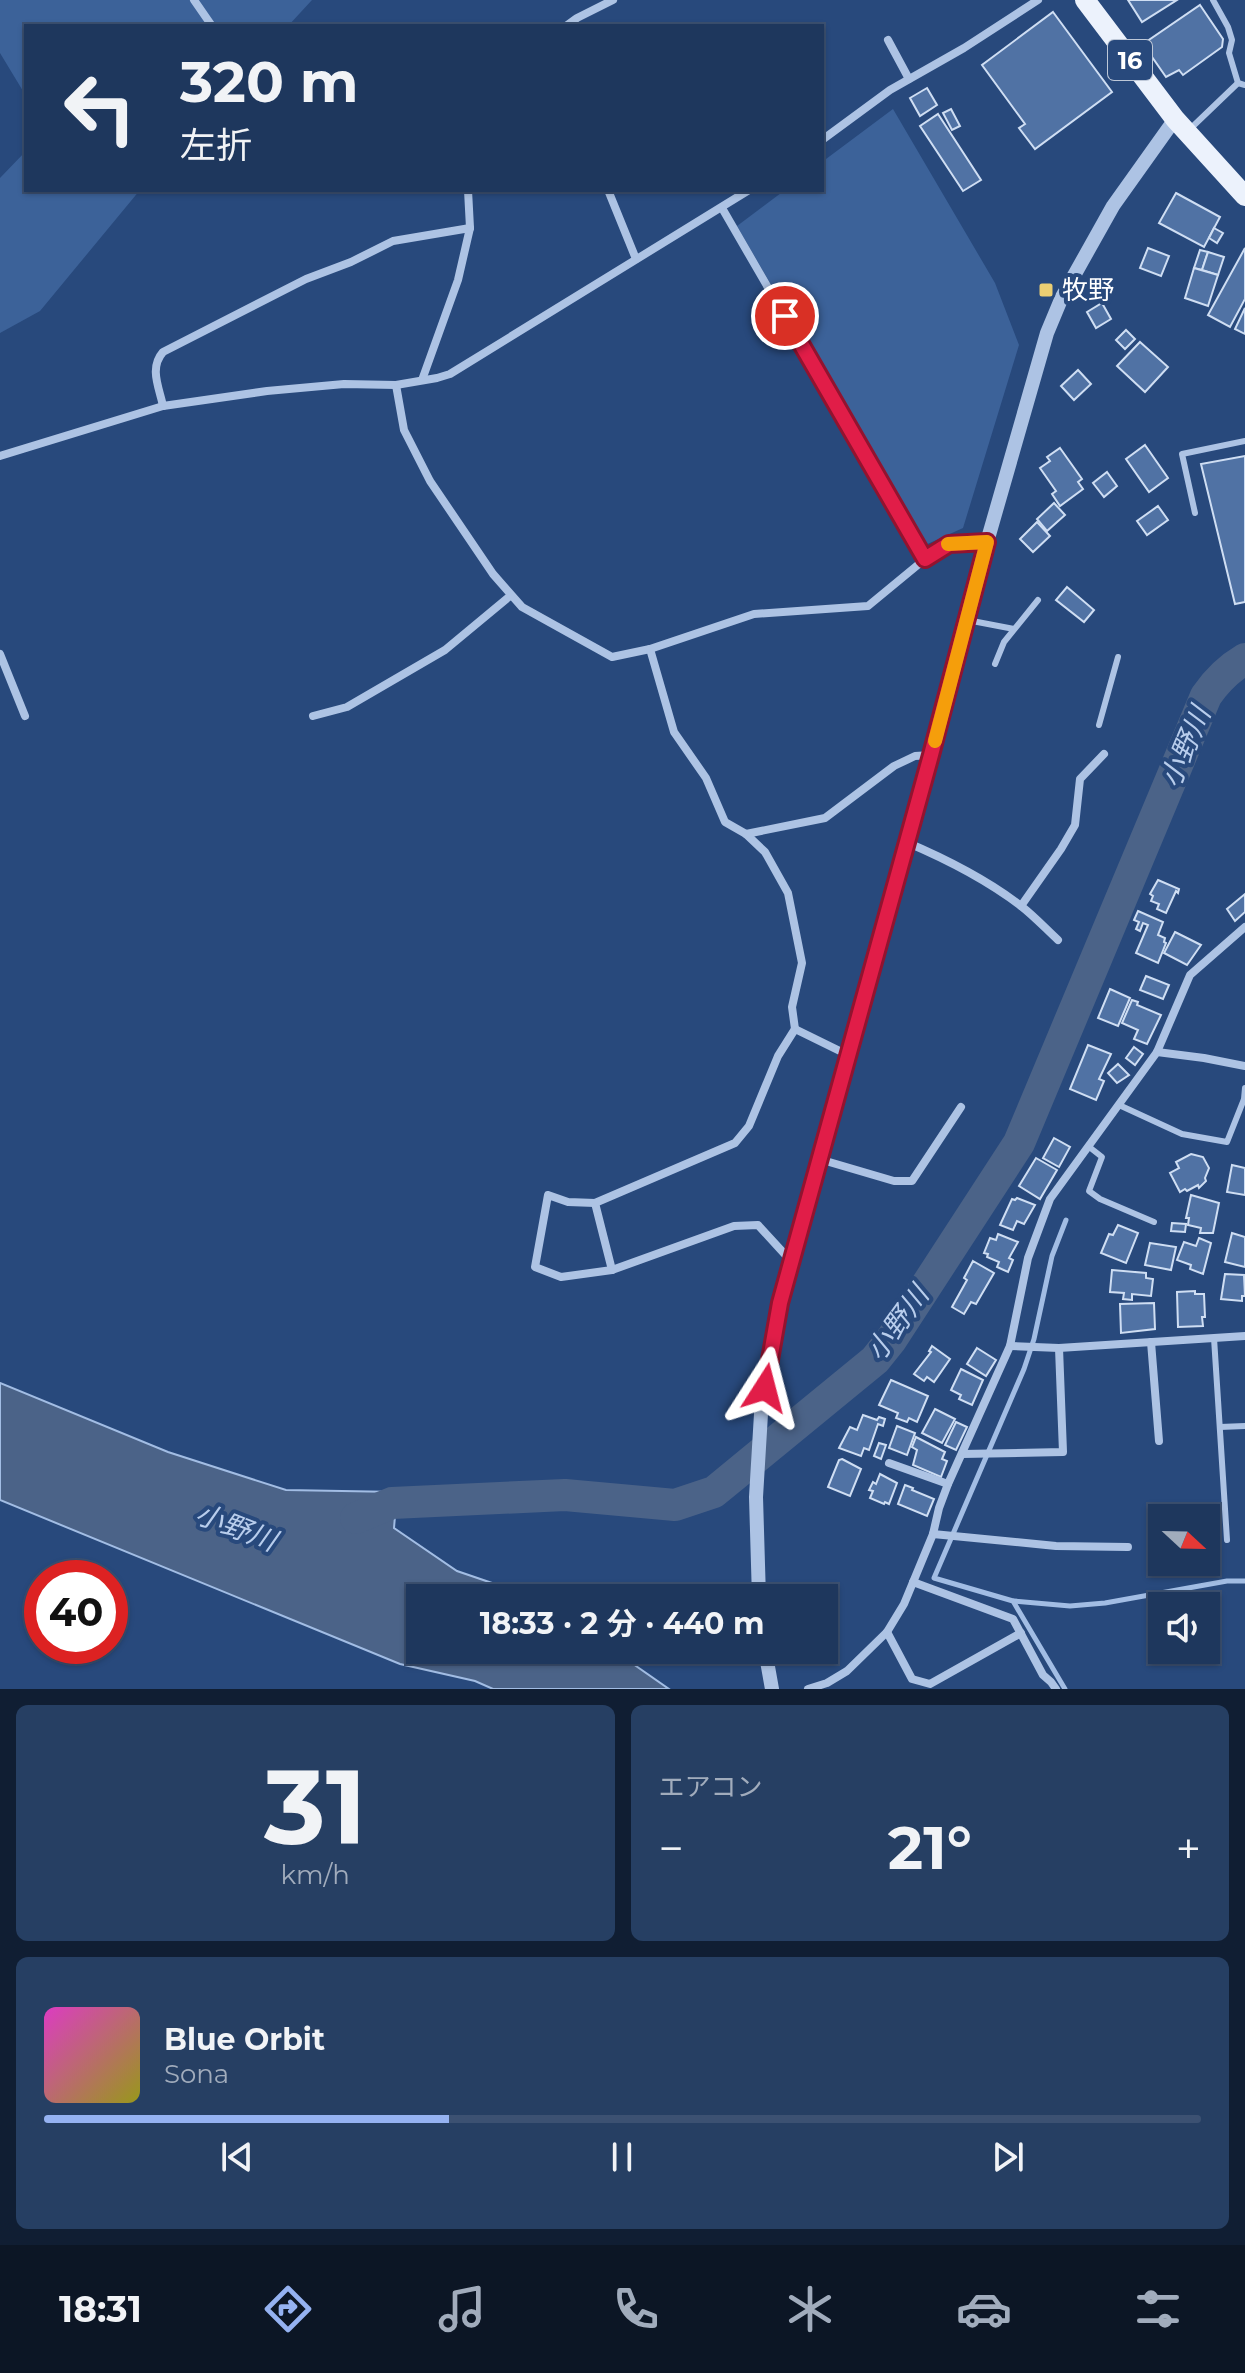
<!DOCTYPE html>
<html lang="ja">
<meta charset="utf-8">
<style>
:root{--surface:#1e375d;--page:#263f63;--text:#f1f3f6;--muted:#a1acbc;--line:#3c5172;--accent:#95b2f1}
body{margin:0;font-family:Montserrat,"Noto Sans JP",sans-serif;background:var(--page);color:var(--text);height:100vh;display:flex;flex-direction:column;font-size:30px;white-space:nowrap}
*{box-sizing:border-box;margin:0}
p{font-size:26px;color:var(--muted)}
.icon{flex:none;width:44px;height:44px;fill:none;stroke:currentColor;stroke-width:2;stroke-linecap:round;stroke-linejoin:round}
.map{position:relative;height:1689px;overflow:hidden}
.drawer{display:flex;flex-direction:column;gap:16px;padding:16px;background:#101e33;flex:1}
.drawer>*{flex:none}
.banner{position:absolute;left:24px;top:24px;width:800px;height:168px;border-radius:0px;box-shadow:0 2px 6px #0004,0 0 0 2px var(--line);background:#1e375d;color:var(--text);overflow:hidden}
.needle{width:52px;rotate:112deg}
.tools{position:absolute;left:1148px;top:1504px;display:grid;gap:16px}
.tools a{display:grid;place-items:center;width:72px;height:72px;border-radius:0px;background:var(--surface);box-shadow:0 2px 6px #0004,0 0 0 2px var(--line);font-size:40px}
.speed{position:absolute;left:24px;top:1560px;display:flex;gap:16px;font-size:40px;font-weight:700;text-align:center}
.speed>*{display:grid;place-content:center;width:104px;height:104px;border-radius:50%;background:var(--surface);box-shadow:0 2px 6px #0004,0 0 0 2px var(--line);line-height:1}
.speed .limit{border:12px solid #d22;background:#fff;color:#111}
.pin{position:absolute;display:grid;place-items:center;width:68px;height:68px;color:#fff;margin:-34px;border:4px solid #fff;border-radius:50%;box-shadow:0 2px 8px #0007}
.me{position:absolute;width:88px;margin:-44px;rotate:9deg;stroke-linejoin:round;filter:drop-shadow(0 0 6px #0008)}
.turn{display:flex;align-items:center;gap:28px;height:168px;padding:0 24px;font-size:36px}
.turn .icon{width:104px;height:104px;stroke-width:2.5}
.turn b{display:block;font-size:56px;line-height:68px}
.big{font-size:60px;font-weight:700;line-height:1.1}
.drawer .card{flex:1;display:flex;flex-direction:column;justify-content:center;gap:12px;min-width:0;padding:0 28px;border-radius:12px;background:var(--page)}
.drawer .dial{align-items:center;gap:0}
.dial b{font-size:104px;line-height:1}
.song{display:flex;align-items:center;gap:24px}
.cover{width:96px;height:96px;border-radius:12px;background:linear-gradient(135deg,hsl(310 70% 55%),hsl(60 70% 35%))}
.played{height:8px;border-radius:4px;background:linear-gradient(90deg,var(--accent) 35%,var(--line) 35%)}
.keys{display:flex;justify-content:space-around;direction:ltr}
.heat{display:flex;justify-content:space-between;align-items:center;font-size:44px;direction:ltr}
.drawer .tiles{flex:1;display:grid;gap:16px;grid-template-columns:1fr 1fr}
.card:last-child{grid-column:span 2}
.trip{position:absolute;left:406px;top:1584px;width:432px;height:80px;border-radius:0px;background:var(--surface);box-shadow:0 2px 6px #0004,0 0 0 2px var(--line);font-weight:700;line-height:80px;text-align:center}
.menu{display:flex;height:128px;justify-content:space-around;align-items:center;background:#0c1625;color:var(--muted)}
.menu .icon{width:56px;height:56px}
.menu .selected{color:var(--accent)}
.menu b{font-size:36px;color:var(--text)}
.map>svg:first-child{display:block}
.green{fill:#3c6299}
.water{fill:#4b6388;stroke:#a2bde4;stroke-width:2}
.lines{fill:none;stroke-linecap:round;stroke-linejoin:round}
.stream{stroke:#a2bde4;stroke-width:5}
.river{stroke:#4b6388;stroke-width:32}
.building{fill:#5072a4;stroke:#cfdef3;stroke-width:2}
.service{stroke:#adc3e4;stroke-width:6}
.minor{stroke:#adc3e4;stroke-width:8}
.tertiary{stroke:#adc3e4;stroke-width:14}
.primary{stroke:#ecf2fc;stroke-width:20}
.route-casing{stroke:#92132f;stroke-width:20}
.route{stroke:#e11d48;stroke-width:14}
.slow{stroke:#f59e0b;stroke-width:14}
.poi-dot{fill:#ebce73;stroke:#28497c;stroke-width:3}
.labels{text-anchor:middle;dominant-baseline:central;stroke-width:8;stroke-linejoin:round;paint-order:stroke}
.shield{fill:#28497c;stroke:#bec8d8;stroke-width:2}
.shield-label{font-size:24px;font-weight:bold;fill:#fff}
.poi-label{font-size:26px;fill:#fff;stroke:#28497c;text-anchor:start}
.water-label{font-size:28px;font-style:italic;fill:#b8cdec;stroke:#28497c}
</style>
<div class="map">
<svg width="1245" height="1689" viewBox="0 0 1245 1689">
<rect width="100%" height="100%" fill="#28497c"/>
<g class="green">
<polygon points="0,0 312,0 288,26 26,26 26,96 0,53"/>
<polygon points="893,109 995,283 1019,345 963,528 923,546 737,226 785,190 822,190 822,162"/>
<polygon points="26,151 26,190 140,190 40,311 0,333 0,178"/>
</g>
<polygon class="water" points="0,1383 168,1452 286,1490 397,1492 394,1528 457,1571 536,1598 420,1598 420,1650 613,1650 669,1689 493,1689 475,1681 400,1664 0,1500"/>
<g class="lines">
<g class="stream">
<polyline points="1014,1601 1070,1606 1105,1603 1227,1581 1245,1581"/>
<polyline points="1065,1689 1013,1601 934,1578 1024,1369 1034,1339 1052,1256 1066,1220"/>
</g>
<path class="river" d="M 356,1518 L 392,1503 L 565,1495 L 675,1505 L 714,1492 L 875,1360 L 891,1340 L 1019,1143 L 1206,696 C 1217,680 1228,669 1245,659"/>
</g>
<g class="building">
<polygon points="1128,0 1177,0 1142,22"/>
<polygon points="1200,5 1223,39 1222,47 1183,75 1179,70 1166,77 1143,44"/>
<polygon points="1053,12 1112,92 1035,149 1019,128 1025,124 982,65"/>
<polygon points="927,88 937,105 920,116 910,98"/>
<polygon points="951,109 960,126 952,130 943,113"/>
<polygon points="938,114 981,180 963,191 920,126"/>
<polygon points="1176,193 1220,217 1204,247 1159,223"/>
<polygon points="1214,228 1223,233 1217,243 1209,238"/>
<polygon points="1148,248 1169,256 1161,276 1140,268"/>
<polygon points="1245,248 1245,299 1230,327 1208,315"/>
<polygon points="1200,250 1208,252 1202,270 1194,268"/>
<polygon points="1208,252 1224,257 1218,275 1202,270"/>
<polygon points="1194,268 1218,275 1208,306 1185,298"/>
<polygon points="1102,303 1111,319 1096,328 1087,312"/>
<polygon points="1245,308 1245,334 1235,329"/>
<polygon points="1126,330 1135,339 1125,349 1116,340"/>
<polygon points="1140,342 1168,367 1145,392 1117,366"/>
<polygon points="1078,370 1091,384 1074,400 1061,386"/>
<polygon points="1145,445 1168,478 1149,492 1126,459"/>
<polygon points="1060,448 1082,479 1078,482 1083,489 1060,506 1052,494 1056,491 1040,468 1050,461 1047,457"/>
<polygon points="1245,456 1245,602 1235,604 1201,464"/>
<polygon points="1107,472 1117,486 1104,497 1093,483"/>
<polygon points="1054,503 1065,515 1047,531 1037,519"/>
<polygon points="1158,506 1168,520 1147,535 1137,521"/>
<polygon points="1037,522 1050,536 1033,552 1020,539"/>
<polygon points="1067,587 1094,610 1084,622 1056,600"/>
<polygon points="1158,880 1179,889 1178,893 1176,891 1166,913 1157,909 1159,904 1151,901 1153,896 1150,894"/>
<polygon points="1245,894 1245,912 1235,921 1227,909"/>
<polygon points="1138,911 1163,922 1158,935 1165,938 1164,942 1166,943 1158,963 1136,953 1148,925 1143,923 1140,931 1136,929 1139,922 1134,920"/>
<polygon points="1175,932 1201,945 1187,965 1164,953"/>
<polygon points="1146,976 1169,985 1163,999 1140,990"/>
<polygon points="1110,989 1130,998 1118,1026 1098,1018"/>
<polygon points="1132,1000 1138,1002 1137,1005 1161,1015 1147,1044 1134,1039 1138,1030 1122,1023"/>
<polygon points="1088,1045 1111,1054 1099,1079 1104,1081 1096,1100 1070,1089"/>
<polygon points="1134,1047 1143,1054 1135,1065 1126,1058"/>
<polygon points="1118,1064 1129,1075 1117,1083 1108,1073"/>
<polygon points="1054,1138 1070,1147 1059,1167 1043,1158"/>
<polygon points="1191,1154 1203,1157 1209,1168 1205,1178 1206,1181 1199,1188 1198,1185 1187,1191 1185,1189 1180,1192 1170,1173 1179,1168 1176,1162"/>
<polygon points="1036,1158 1057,1170 1040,1199 1019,1186"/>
<polygon points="1232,1165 1245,1168 1245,1195 1227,1192"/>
<polygon points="1191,1195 1219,1203 1213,1233 1200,1233 1201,1228 1188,1225 1189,1218 1186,1218"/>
<polygon points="1017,1198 1035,1205 1024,1224 1017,1221 1013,1230 1000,1225 1012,1199 1015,1200"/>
<polygon points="1172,1223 1186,1224 1185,1232 1171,1231"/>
<polygon points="1118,1225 1138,1233 1126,1263 1101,1253 1109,1234 1113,1235"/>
<polygon points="1232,1233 1245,1237 1245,1267 1225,1262"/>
<polygon points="998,1234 1018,1242 1009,1258 1013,1260 1008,1272 997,1267 999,1262 987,1257 988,1254 984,1253 990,1238 996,1240"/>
<polygon points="1199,1238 1211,1243 1203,1274 1190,1269 1191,1265 1177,1260 1184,1242 1196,1246"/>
<polygon points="1150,1243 1176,1247 1171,1270 1145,1265"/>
<polygon points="973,1261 994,1273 976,1304 971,1302 964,1314 952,1307 967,1280 964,1278"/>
<polygon points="1112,1270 1146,1273 1146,1278 1153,1279 1151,1296 1132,1294 1132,1300 1123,1299 1124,1293 1110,1292"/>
<polygon points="1225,1274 1244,1275 1245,1296 1242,1296 1242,1301 1221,1299"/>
<polygon points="1195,1291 1195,1294 1204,1294 1205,1317 1202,1317 1203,1326 1178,1327 1177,1292"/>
<polygon points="1154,1303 1155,1329 1121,1333 1120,1304"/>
<polygon points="932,1346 950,1359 934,1382 927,1377 924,1381 914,1374 931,1352 929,1351"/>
<polygon points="977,1348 996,1360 986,1376 967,1364"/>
<polygon points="961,1369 983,1380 972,1405 959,1399 961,1395 951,1390"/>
<polygon points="891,1380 928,1396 917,1422 909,1418 907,1422 896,1418 898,1413 879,1405"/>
<polygon points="935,1409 955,1419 942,1443 922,1433"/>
<polygon points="863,1415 877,1420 879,1417 885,1419 883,1426 878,1424 869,1450 864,1448 861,1456 839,1448 850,1427 857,1430"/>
<polygon points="956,1422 967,1427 956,1450 945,1445"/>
<polygon points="897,1426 915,1433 907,1455 889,1448"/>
<polygon points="916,1437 945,1452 942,1459 947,1461 941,1477 913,1465 917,1450 912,1447"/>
<polygon points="879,1443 886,1445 881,1459 874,1456"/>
<polygon points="842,1459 861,1469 850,1496 828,1487 839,1460"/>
<polygon points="880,1474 897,1483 889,1504 885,1502 884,1504 870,1498 873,1491 869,1490 873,1482 876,1484"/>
<polygon points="905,1485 913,1488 912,1490 934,1499 927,1516 898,1504"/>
</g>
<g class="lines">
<g class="service">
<polyline points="1213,0 1228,27 1232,40 1229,53 1238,83 1245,85"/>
<polyline points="1189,130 1238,83"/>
<polyline points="1195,513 1182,454 1245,441"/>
<polyline points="967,620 1014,629"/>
<polyline points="995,664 1004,642 1038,600"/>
<polyline points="1099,725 1118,657"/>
<polyline points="1119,1105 1182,1134 1227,1142 1244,1099 1245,1088"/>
<polyline points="1088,1146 1102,1157 1089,1191 1100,1199 1154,1222"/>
<polyline points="1214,1338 1227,1540"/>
<polyline points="1220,1427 1245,1426"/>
</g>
<g class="minor">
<polyline points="194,0 212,26"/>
<polyline points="566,26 577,18 613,0"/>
<polyline points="888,40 909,79"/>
<polyline points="822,140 890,90 964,48 1038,0"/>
<polyline points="608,190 636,259"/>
<polyline points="722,208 925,559"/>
<polyline points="422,380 458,280 470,228 468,190"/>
<polyline points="396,385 404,430 430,481 493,574 522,607 612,657 650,649 754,614 868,606 925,559 949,544 987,542"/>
<path d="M 163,406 C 159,387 149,368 163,352 L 306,279 L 351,262 L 393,241 L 470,228"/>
<polyline points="0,456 163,406 267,391 344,384 396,385 437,378 450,374 749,190"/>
<polyline points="650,649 674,732 706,778 725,822 746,834 765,852 788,893 802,963 792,1007 795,1029"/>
<polyline points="0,654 25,716"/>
<polyline points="313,716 347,707 445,650 510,596"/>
<polyline points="746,834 825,818 894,766 915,756 931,755"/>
<path d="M 906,842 C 946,859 986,879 1021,906 C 1034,916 1046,929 1058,940"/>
<polyline points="1021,906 1061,849 1075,825 1080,779 1104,754"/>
<polyline points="1157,1052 1204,1058 1245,1066"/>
<polyline points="819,1159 894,1181 912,1181 961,1107"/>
<polyline points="595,1203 612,1270"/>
<polyline points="791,1261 758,1225 734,1226 612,1270 561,1277 535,1267 548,1195 568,1202 595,1203 735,1143 749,1126 778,1056 795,1029 848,1055"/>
<polyline points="1151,1342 1159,1441"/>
<polyline points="1010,1346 1059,1348 1245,1336"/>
<polyline points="962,1454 1063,1452 1059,1348"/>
<polyline points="889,1463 948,1484"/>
<polyline points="933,1534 1056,1546 1128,1547"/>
<polyline points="913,1582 1013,1619 1043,1675 1051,1682 1056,1689"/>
<polyline points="887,1632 912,1679 930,1684 1021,1633"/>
<polyline points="808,1689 827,1683 847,1671 887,1632 904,1604 933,1534 939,1508 948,1484 1010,1346 1028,1258 1050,1199 1157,1052 1190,975 1245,927"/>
</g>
<g class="tertiary">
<polyline points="759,1598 756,1497 761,1414 780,1303 931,755 987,542 1047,333 1062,297 1113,206 1175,119"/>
<polyline points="765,1650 772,1689"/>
</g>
<polyline class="primary" points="1085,0 1175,119 1245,196"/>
</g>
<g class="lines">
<defs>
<polyline id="route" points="765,1388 780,1303 931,755 987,542 949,544 925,559 785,316"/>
</defs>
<use href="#route" class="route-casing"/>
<use href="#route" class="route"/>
<polyline class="slow" points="935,741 987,542 948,544"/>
</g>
<rect class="poi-dot" x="1038" y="282" width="16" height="16" rx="4"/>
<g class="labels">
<rect class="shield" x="1108" y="40" width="44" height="40" rx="6"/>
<g class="shield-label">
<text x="1130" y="60">16</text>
</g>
<g class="poi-label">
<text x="1062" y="290">牧野</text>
</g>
<g class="water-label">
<text transform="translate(1185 747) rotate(-67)">小野川</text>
<text transform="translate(897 1323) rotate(-54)">小野川</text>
<text transform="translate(236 1527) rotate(21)">小野川</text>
</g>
</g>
</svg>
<div class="tools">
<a><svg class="needle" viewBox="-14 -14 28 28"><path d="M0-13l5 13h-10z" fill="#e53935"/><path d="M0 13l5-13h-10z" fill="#a1acbc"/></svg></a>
<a><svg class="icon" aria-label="sound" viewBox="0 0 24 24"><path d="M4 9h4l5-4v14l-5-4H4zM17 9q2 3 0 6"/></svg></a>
</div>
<div class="speed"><div class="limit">40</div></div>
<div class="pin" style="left:785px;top:316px;background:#d93025"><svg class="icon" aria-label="arrive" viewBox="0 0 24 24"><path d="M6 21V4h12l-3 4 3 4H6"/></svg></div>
<svg class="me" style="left:765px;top:1388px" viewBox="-20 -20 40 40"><path d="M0-17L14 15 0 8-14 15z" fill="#e11d48" stroke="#fff" stroke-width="4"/></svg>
<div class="trip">18:33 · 2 分 · 440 m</div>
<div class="banner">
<div class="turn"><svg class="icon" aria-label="left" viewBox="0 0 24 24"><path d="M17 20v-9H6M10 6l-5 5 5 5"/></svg><div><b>320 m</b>左折</div></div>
</div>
</div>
<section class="drawer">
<div class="tiles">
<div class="card dial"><b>31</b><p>km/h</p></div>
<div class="card"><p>エアコン</p>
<div class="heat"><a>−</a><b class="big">21°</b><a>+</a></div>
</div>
<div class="card">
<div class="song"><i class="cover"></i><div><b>Blue Orbit</b><p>Sona</p></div></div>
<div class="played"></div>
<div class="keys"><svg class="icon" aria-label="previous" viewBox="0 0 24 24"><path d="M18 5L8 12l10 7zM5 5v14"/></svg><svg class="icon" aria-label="pause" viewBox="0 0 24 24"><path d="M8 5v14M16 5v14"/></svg><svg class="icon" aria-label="next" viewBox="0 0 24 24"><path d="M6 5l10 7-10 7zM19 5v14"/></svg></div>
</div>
</div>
</section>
<nav class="menu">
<b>18:31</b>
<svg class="icon selected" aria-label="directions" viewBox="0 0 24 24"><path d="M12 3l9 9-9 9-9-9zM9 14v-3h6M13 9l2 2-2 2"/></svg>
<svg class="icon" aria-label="music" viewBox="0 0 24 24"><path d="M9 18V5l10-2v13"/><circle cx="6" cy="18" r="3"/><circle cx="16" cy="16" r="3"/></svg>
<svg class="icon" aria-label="phone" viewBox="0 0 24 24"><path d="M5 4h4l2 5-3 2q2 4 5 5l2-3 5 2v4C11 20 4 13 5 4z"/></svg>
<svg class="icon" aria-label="climate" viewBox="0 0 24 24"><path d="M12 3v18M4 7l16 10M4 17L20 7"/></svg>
<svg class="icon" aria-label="car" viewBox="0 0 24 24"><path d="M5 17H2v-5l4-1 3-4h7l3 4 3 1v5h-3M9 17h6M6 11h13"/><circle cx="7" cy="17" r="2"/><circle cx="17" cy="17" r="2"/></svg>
<svg class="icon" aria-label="filters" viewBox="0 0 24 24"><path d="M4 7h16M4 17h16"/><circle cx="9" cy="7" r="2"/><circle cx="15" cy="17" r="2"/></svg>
</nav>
